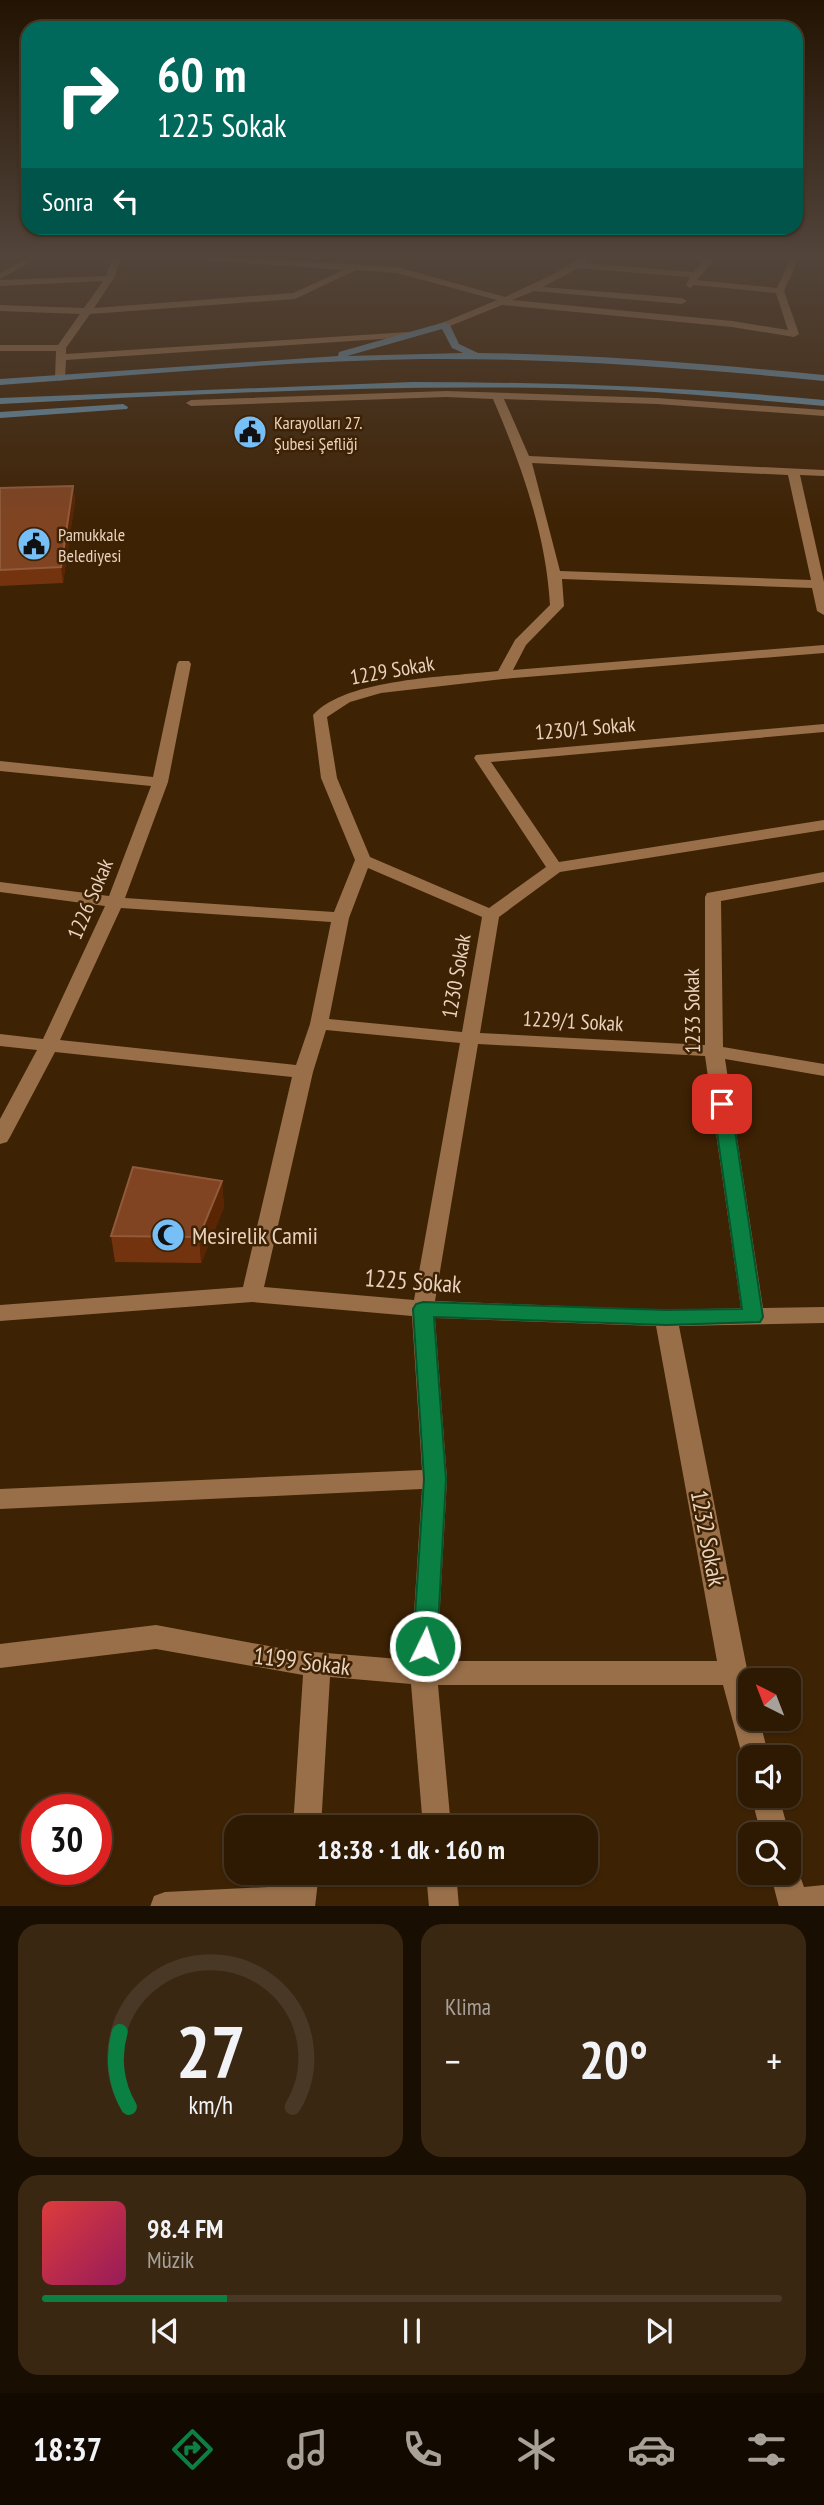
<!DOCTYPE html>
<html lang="tr">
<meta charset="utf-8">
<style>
:root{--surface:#2e1a03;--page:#3a2712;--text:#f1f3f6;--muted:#a7a19a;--line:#493825;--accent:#0b8043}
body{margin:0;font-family:"PT Sans Narrow",sans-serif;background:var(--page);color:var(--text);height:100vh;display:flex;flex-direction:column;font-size:26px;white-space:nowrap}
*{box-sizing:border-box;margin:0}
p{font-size:23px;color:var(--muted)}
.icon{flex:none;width:38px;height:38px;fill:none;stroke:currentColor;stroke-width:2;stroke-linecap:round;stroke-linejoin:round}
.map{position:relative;height:1906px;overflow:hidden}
.drawer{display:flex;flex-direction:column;gap:18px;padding:18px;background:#190e02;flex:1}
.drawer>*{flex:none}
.hud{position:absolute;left:21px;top:21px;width:782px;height:214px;border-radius:21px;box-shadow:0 2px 5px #0004,0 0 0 2px var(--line);background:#00695c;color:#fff;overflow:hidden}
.needle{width:46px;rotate:318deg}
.buttons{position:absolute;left:738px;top:1668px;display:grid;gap:14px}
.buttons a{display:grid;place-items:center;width:63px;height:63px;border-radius:14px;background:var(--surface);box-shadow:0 2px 5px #0004,0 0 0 2px var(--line);font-size:35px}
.speed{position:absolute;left:21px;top:1794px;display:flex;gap:14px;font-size:35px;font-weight:700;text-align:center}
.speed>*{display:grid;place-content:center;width:91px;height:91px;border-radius:50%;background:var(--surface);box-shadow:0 2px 5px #0004,0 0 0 2px var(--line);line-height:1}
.speed .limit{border:10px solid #d22;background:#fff;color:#111}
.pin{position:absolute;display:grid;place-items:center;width:60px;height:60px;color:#fff;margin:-30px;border-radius:14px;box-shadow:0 4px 10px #0006}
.me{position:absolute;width:77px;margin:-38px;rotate:4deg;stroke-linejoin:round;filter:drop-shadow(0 0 5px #0008)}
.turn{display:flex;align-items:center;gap:24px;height:147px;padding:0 21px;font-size:32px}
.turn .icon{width:91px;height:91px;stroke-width:2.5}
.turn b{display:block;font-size:49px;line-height:60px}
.then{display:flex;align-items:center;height:66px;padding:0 21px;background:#0003;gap:14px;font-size:26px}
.big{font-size:52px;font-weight:700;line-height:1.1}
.drawer .widget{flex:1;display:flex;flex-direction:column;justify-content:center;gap:10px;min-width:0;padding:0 24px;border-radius:21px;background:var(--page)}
.drawer .dial{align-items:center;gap:0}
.dial svg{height:182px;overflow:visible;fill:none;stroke:var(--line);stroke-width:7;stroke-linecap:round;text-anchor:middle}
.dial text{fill:var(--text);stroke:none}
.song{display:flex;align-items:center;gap:21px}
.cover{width:84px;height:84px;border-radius:10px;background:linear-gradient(135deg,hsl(0 70% 55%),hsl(330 70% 35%))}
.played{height:7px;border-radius:4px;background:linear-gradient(90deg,var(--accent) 25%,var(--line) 25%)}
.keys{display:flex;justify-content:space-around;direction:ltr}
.heat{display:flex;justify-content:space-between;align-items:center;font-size:38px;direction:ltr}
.drawer .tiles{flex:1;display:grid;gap:18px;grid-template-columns:1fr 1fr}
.widget:last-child{grid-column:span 2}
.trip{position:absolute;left:224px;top:1815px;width:374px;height:70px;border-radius:21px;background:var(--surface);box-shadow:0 2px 5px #0004,0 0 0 2px var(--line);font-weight:700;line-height:70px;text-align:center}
.menu{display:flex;height:112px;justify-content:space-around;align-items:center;background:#120a01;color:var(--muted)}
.menu .icon{width:49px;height:49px}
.menu .on{color:var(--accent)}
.menu b{font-size:32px;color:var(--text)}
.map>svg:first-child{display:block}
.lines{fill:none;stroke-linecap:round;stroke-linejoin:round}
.minor{fill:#986f49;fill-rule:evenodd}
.major{fill:#6692ad;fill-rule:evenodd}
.wall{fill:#74330f}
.shaded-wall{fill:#592503}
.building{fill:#804422;stroke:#915a3a;stroke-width:2}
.route{fill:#0b8043;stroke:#07532c;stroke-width:2}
.labels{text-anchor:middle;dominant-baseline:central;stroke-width:5;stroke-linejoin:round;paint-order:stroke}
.far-poi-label{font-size:18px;fill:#e9d2be;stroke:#3e2204;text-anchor:start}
.street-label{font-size:21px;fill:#e9d2be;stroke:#3e2204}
.near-poi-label{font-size:24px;fill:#e9d2be;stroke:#3e2204;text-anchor:start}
.near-street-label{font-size:24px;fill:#e9d2be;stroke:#3e2204}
</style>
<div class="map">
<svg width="824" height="1907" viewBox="0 0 824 1907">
<rect width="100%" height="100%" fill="#3e2204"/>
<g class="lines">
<g class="minor">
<polygon points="33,255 44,255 0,279 0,273"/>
<path d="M 114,255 L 122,255 L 114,278 L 94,308 L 293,293 L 344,270 L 134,255 L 190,255 L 397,267 L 505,297 L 554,274 L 585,255 L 596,255 L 585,263 L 693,272 L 704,261 L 671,255 L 718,255 L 697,280 L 777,288 L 792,255 L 800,255 L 784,291 L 799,334 L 794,337 L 732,327 L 502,305 L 445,328 L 440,325 L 442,323 L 497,300 L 397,273 L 356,270 L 295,299 L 90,314 L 66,348 L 66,354 L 408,332 L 411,333 L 411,337 L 66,360 L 65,378 L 60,381 L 55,378 L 56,351 L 0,351 L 0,345 L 58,345 L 80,314 L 0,311 L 0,305 L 84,308 L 103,281 L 0,286 L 0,280 L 106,276 ZM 578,268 L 690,277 L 686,285 L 690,288 L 694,285 L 776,293 L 788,330 L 732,321 L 512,300 L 534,291 L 682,304 L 687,301 L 682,298 L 543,287 Z"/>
<path d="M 446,391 L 657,398 L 824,410 L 824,416 L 657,404 L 504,399 L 529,456 L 824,470 L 824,476 L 800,475 L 824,582 L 824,615 L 817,611 L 812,588 L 562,579 L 564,606 L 526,645 L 513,670 L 824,645 L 824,653 L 503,679 L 381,693 L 350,702 L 327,717 L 337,778 L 370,857 L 489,908 L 546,867 L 474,758 L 476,755 L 824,724 L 824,732 L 491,762 L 559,862 L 824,820 L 824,830 L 560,872 L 499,917 L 480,1033 L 705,1045 L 705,897 L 707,893 L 824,872 L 824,882 L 721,901 L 723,1047 L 824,1064 L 824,1076 L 725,1059 L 763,1308 L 824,1307 L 824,1323 L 679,1326 L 751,1689 L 751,1718 L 759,1718 L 769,1757 L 751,1757 L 751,1768 L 745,1766 L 723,1685 L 438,1685 L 451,1827 L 423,1827 L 411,1684 L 330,1677 L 321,1827 L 293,1827 L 303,1675 L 156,1649 L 0,1668 L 0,1644 L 156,1625 L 290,1650 L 411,1660 L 422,1489 L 0,1509 L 0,1489 L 422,1470 L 412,1316 L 252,1302 L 0,1321 L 0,1305 L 243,1287 L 292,1077 L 55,1052 L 10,1137 L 7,1142 L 0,1144 L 0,1119 L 37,1050 L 0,1046 L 0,1034 L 43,1039 L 105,906 L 0,892 L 0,882 L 109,896 L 151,786 L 0,771 L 0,761 L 153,777 L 177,664 L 179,661 L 189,661 L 191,664 L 168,782 L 125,898 L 334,912 L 355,860 L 321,778 L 313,715 C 346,678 449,677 498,671 L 515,640 L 550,605 C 546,534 521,464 493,399 L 446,397 L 191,406 L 186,403 L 191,400 ZM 532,463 L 788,475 L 811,580 L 560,571 ZM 368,868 L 482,917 L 462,1032 L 329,1019 L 349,918 ZM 121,908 L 331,922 L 310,1024 L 296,1065 L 60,1040 ZM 326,1030 L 460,1043 L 414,1300 L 264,1287 L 313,1072 ZM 478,1044 L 705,1056 L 741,1308 L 666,1310 L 435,1301 ZM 435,1318 L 656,1326 L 717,1661 L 437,1661 L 447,1479 Z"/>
<polygon points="751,1796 779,1796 789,1834 761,1834"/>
<polygon points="789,1859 795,1862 804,1887 824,1885 824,1907 779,1907 770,1872 789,1872"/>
<polygon points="289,1872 319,1872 315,1907 150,1907 154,1896 165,1892 289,1886"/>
<polygon points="426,1872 456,1872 459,1907 429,1907"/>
</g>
<g class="major">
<path d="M 445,322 L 450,325 L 459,344 L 478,353 C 594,354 709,364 824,375 L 824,381 C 691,368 557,358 423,359 C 281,361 141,375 0,385 L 0,379 L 338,356 L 339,352 ZM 442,329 L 452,348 L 463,353 L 347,356 Z"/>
<path d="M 412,382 C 550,382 687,387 824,400 L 824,406 C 756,400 687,393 618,390 C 412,382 206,394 0,404 L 0,398 Z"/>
<polygon points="123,404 128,407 127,409 0,418 0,412"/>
</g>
</g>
<g class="wall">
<polygon points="73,486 75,501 63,583 0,586 0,488"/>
<polygon points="222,1181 224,1207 201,1263 115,1262 111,1236"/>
</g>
<g class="shaded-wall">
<polygon points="73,486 75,501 63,583 61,567"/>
<polygon points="222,1181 224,1207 201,1263 199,1237"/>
</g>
<g class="building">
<polygon points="73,486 61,567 0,570 0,488"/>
<polygon points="133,1167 222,1181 199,1237 111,1236"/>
</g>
<linearGradient id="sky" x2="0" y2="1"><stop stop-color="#221302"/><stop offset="0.49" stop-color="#52443a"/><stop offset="1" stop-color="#52443a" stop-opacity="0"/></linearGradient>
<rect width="824" height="522" fill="url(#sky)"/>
<polygon class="route" points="722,1098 731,1104 763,1317 760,1322 666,1325 434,1317 446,1479 437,1646 433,1653 425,1656 416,1653 413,1646 424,1479 413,1309 416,1304 423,1302 666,1310 742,1309 713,1104"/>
<defs>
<symbol id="civic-disc" viewBox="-11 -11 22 22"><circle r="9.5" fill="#77bff7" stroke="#3e2204"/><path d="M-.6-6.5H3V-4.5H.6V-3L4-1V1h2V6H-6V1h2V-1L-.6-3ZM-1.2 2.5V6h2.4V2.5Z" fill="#111"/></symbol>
<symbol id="mosque-disc" viewBox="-11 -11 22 22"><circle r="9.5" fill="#77bff7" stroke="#3e2204"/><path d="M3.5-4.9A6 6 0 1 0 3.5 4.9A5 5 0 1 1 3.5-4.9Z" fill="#111"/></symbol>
</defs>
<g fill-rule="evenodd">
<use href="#civic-disc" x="231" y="413" width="38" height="38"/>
<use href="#civic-disc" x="15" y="525" width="38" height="38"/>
<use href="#mosque-disc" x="149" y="1216" width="38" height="38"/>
</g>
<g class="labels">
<g class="far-poi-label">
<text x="274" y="422">Karayolları 27.<tspan x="274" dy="21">Şubesi Şefliği</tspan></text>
<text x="58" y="534">Pamukkale<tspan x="58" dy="21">Belediyesi</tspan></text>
</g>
<g class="street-label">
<text transform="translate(392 670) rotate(-10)">1229 Sokak</text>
<text transform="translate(585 728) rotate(-5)">1230/1 Sokak</text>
<text transform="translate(90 899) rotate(-67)">1226 Sokak</text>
<text transform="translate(456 976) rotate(-80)">1230 Sokak</text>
<text transform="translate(692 1011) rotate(-91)">1233 Sokak</text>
<text transform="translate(573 1021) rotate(3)">1229/1 Sokak</text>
</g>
<g class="near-poi-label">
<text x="192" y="1235">Mesirelik Camii</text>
</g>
<g class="near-street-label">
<text transform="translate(413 1281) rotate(4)">1225 Sokak</text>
<text transform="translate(708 1538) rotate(79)">1232 Sokak</text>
<text transform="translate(302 1661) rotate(7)">1199 Sokak</text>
</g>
</g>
</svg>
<div class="buttons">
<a><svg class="needle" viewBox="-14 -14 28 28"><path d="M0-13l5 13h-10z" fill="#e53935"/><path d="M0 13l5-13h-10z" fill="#a7a19a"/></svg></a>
<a><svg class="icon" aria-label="sound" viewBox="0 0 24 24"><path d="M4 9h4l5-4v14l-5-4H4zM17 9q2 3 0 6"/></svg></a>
<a><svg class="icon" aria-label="search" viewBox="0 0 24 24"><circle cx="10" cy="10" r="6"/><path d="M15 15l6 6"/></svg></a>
</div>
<div class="speed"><div class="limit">30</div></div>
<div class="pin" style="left:722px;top:1104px;background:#d93025"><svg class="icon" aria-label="arrive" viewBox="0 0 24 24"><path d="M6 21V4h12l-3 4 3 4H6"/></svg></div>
<svg class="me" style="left:425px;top:1646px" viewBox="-20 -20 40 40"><circle r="17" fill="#0b8043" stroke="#fff" stroke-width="3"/><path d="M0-11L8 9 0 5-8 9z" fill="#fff"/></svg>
<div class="trip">18:38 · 1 dk · 160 m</div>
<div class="hud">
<div class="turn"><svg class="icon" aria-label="right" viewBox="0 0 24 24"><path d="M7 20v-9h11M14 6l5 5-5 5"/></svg><div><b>60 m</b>1225 Sokak</div></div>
<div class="then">Sonra<svg class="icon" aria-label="left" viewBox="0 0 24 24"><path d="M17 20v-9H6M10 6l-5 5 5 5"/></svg></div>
</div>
</div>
<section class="drawer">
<div class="tiles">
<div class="widget dial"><svg viewBox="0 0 100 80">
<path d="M14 69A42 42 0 1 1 86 69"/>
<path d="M14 69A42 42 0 0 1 10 36" stroke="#0b8043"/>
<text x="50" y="56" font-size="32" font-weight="700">27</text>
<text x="50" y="72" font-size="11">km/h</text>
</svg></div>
<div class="widget"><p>Klima</p>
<div class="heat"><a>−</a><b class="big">20°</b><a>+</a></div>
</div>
<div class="widget">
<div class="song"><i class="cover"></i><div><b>98.4 FM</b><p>Müzik</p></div></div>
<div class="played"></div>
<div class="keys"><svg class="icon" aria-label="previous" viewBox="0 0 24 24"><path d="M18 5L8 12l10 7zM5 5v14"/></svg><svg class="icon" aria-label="pause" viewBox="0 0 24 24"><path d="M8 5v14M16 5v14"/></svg><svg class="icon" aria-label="next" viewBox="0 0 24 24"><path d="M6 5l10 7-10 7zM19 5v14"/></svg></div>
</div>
</div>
</section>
<nav class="menu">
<b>18:37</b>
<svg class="icon on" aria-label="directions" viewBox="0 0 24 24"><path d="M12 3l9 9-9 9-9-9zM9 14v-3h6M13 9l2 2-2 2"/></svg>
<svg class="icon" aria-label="music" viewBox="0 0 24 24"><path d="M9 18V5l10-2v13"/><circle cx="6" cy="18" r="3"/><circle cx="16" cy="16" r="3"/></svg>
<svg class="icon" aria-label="phone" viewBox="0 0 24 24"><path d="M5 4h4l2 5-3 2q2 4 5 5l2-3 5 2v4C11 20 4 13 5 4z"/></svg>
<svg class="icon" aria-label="climate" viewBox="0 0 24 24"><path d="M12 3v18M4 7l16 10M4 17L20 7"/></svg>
<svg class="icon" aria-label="car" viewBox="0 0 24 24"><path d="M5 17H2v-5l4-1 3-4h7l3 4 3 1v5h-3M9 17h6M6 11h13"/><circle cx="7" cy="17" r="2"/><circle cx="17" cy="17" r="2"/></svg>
<svg class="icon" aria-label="filters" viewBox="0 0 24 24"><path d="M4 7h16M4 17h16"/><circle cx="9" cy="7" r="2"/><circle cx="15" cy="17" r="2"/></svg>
</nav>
